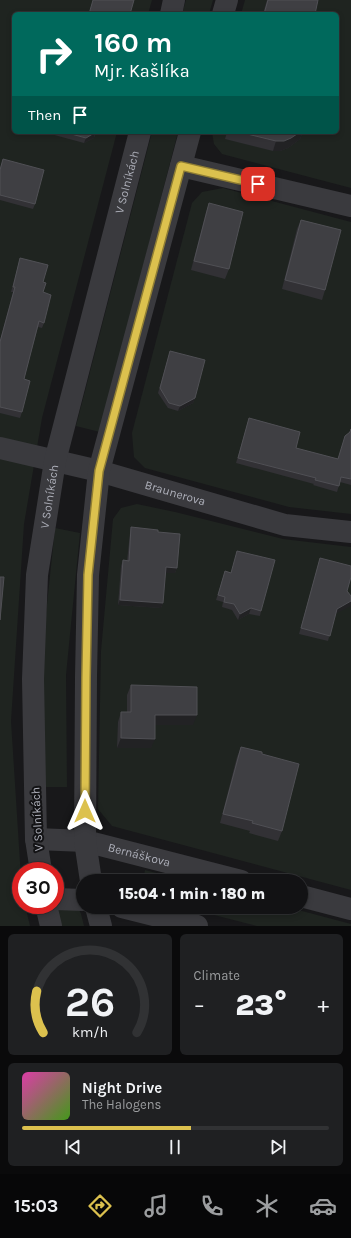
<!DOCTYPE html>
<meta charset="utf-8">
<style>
:root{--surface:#121214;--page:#1f2022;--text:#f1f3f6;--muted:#9c9ea0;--line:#313234;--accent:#dcc14e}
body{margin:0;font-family:Karla,sans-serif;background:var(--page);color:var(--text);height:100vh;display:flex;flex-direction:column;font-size:15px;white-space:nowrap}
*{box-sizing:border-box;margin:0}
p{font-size:13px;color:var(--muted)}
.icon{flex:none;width:22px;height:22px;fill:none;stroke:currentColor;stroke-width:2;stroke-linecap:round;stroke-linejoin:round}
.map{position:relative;height:926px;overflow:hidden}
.drawer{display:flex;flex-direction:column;gap:8px;padding:8px;background:#0a0a0b;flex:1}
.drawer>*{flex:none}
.guide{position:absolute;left:12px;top:12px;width:327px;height:122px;border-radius:6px;box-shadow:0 2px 6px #0003,0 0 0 1px var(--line);background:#00695c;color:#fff;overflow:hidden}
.speed{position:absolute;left:12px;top:862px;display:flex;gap:8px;font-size:20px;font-weight:700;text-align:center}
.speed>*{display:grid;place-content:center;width:52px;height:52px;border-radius:50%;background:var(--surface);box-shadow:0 2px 6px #0003,0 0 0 1px var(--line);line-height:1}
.speed .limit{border:6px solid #d22;background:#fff;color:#111}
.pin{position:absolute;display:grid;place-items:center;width:34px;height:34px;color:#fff;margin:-17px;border-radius:8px;box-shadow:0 2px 6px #0006}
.me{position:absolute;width:44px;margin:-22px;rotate:0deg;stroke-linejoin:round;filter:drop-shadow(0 0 3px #0008)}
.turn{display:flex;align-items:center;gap:14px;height:84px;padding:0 16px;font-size:18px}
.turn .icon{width:52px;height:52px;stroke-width:2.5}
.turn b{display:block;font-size:28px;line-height:34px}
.then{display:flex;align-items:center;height:38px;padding:0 16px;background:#0003;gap:8px;font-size:15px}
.big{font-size:30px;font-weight:800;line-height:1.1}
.drawer .widget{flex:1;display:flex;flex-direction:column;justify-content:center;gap:6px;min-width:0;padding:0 14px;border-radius:6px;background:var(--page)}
.drawer .dial{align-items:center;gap:0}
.dial svg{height:104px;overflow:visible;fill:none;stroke:var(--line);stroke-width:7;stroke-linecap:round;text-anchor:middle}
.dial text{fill:var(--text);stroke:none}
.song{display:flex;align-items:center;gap:12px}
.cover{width:48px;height:48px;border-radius:6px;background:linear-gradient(135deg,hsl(320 70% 55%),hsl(100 70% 35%))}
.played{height:4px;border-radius:2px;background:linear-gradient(90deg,var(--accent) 55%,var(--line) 55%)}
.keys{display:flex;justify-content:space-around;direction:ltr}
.heat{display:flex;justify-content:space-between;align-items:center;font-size:22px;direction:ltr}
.drawer .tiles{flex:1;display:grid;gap:8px;grid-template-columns:1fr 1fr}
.widget:last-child{grid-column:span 2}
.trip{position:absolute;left:76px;top:874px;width:232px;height:40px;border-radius:20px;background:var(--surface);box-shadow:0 2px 6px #0003,0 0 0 1px var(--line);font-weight:800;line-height:40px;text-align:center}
.tabs{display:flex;height:64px;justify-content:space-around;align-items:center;background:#070708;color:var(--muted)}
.tabs .icon{width:28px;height:28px}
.tabs .current{color:var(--accent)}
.tabs b{font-size:18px;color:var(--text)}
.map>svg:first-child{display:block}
.green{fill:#1f2420}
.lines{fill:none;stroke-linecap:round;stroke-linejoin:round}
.minor{stroke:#3a3a3e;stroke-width:22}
.wall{fill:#323135}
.shaded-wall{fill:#222224}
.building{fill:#3f3f43;stroke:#505055}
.route-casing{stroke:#8f7d33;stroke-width:10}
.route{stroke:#dcc14e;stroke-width:7}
.labels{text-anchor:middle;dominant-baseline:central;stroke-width:4;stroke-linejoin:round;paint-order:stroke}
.street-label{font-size:12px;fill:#acaeb8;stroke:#131315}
</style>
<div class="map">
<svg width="351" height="926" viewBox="0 0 351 926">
<rect width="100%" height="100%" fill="#18181a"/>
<g class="green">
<polygon points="0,0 152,0 148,14 14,14 14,132 117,132 42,418 24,524 11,721 21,878 21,905 25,905 30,926 0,926"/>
<polygon points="186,0 213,0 209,14 182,14"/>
<polygon points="245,0 351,0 351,188 222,154 214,144 212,132 337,132 337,14 241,14"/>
<polygon points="152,132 178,132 100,432 76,426"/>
<polygon points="223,188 351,222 351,514 289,507 145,468 134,457 132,433 192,203 202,192"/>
<polygon points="137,504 175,512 283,539 351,547 351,890 112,826 98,809 101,651 113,519 121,508"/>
<polygon points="55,528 80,533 66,675 67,787 43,787 40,671"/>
<polygon points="145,870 187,881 143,881"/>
<polygon points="57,907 78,907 81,914 84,926 58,926"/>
<polygon points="183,907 287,907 351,924 351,926 257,926"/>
</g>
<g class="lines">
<g class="minor">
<polyline points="171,14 174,0"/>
<polyline points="223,14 227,0"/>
<polyline points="181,166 351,206"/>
<path id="s1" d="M 0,448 L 99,471 L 285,525 L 351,532"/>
<path id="s2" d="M 36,839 L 85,841 L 241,881"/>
<path id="s3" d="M 41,871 L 36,839 L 33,679 L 37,575 L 55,461 L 140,132"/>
<polyline points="91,881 85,841 86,677 88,575 99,471 190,132"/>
<polyline points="301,896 351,909"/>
<polyline points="55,899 83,900"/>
<polyline points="46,905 51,926"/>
<polyline points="96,907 101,926"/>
<polyline points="122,907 197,926"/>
</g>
</g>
<g class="wall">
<polygon points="267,0 318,0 315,14 263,14"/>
<polygon points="47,132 96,132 94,138 84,143 47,133"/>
<polygon points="227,132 303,132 300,139 288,148 280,151 273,151 225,139"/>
<polygon points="3,159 35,204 33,209 0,200 0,168"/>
<polygon points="209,203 229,269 225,279 191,270 206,212"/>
<polygon points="301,220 325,290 322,300 282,289 297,229"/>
<polygon points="20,258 43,282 43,292 44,323 42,328 38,327 24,379 22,412 20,418 0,413 0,340 13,292 11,292"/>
<polygon points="170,351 195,398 193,403 178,411 168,408 158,393"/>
<polygon points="249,418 296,448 338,459 345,436 349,433 351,428 351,485 340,482 337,492 313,485 314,484 236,463"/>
<polygon points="131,527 158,532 177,568 175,573 165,573 163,603 161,608 118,605 121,566 123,560 127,561 130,533"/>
<polygon points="237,551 261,611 260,616 249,614 238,620 232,610 222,607 223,602 216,600 225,571 231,573"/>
<polygon points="320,558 335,614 328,641 299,634"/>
<polygon points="131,685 193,725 155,725 151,748 117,748 118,722 121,712 127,712 127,695"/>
<polygon points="241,747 262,754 282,831 278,841 249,833 250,831 220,823 237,757"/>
</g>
<g class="shaded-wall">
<polygon points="95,132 94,138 84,143 86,138"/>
<polygon points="300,132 303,132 300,139 288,148 280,151 273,151 276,141"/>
<polygon points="195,398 193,403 178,411 180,406"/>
<polygon points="166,567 177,568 175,573 164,573"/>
<polygon points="120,600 163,603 161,608 118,605"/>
<polygon points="351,601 351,606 335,614 337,609"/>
<polygon points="251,608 249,614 238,620 240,614"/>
<polygon points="155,715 197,715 193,725 151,725"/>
<polygon points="121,738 155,739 151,748 117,748"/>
</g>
<g class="building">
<polygon points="93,0 134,0 130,14 89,14"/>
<polygon points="268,0 318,0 315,14 264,14"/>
<polygon points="64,132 96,132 86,138"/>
<polygon points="239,132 300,132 291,138 284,141 276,141"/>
<polygon points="3,159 44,170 35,204 0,195 0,170"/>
<polygon points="209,203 243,212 229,269 194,261"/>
<polygon points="301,220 341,230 325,290 285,280"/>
<polygon points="20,258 48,265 43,282 46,283 43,292 51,295 44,323 39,321 24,379 30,381 22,412 0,407 0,342 15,287 13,287"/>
<polygon points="170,351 205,360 195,398 180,406 169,403 160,388"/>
<polygon points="249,418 300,432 296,448 338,459 345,436 350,432 351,429 351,479 341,477 339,486 315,480 316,478 238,458"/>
<polygon points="131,527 158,530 158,532 180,534 177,568 166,567 163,603 120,600 123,560 129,561"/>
<polygon points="237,551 275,560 261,611 251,608 240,614 234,604 224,602 225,597 218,595 225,571 231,573"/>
<polygon points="320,558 351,566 351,577 347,591 351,596 351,601 337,609 330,636 301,628"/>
<polygon points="0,577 4,577 0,620"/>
<polygon points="131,685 197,687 197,715 155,715 155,739 121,738 121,712 131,712"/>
<polygon points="241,747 262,752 262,754 299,764 282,831 252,823 253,821 223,814"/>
</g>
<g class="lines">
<defs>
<polyline id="route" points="85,811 86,677 88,575 99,471 181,166 258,184"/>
</defs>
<use href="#route" class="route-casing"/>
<use href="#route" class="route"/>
</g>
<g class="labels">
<g class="street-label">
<text stroke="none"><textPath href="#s3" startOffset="700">V Solníkách</textPath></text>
<text stroke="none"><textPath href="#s1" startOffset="181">Braunerova</textPath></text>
<text stroke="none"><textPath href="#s3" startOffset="376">V Solníkách</textPath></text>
<text transform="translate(37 819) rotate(-93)">V Solníkách</text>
<text stroke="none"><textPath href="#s2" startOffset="105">Bernáškova</textPath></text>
</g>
</g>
</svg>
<div class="speed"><div class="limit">30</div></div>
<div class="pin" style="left:258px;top:184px;background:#d93025"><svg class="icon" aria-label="arrive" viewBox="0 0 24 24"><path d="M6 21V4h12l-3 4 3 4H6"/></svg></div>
<svg class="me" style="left:85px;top:811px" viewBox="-20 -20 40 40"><path d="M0-17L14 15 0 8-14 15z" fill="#dcc14e" stroke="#fff" stroke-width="4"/></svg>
<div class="trip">15:04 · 1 min · 180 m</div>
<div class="guide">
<div class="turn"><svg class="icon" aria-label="right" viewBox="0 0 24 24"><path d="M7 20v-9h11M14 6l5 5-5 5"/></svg><div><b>160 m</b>Mjr. Kašlíka</div></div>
<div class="then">Then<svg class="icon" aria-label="arrive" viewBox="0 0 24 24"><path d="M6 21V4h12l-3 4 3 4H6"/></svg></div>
</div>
</div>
<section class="drawer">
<div class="tiles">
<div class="widget dial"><svg viewBox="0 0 100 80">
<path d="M14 69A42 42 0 1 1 86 69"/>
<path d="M14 69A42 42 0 0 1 9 37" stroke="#dcc14e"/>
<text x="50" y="56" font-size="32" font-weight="700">26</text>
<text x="50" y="72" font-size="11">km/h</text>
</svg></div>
<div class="widget"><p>Climate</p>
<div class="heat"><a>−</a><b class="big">23°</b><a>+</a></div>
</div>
<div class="widget">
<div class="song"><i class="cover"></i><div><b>Night Drive</b><p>The Halogens</p></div></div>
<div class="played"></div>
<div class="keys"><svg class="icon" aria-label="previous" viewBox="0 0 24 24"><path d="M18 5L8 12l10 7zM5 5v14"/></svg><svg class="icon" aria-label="pause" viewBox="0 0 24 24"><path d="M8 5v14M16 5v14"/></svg><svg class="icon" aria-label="next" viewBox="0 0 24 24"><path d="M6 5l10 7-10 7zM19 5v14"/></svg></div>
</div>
</div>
</section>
<nav class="tabs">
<b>15:03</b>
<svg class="icon current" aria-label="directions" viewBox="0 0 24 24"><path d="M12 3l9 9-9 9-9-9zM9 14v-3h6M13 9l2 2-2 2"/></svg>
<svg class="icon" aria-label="music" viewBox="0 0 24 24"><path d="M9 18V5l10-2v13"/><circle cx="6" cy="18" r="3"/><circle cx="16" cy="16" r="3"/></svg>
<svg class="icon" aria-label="phone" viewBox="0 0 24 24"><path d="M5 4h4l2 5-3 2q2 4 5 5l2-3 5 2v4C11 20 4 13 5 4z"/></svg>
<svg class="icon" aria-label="climate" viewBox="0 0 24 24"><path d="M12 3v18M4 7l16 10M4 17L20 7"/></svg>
<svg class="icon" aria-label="car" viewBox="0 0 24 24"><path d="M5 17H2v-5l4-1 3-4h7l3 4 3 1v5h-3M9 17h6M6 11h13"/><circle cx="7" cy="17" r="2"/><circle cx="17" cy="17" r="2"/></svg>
</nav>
